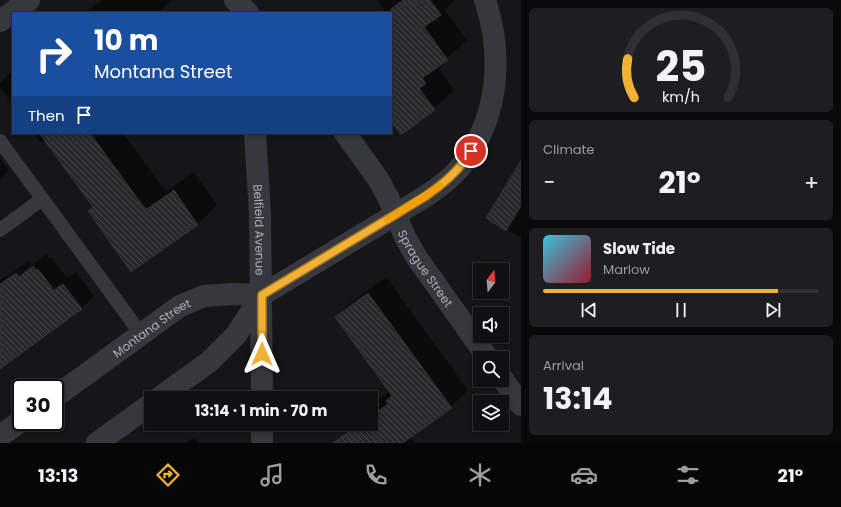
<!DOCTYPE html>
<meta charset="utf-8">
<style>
:root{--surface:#101012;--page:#1e1e20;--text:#f1f3f6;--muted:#9c9d9f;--line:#303032;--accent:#f2b134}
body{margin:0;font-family:Poppins,sans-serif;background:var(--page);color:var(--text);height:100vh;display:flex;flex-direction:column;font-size:15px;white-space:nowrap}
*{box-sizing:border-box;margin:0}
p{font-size:13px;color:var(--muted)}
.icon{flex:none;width:22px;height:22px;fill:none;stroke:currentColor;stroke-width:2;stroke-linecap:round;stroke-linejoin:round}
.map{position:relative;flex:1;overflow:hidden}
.drawer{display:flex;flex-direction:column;gap:8px;padding:8px;background:#09090a;width:320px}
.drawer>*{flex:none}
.top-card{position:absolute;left:12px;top:12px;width:380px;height:122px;border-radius:0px;box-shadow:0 2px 6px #0003,0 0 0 1px var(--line);background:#1a4fa0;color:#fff;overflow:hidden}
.needle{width:26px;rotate:16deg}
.controls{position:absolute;left:473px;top:263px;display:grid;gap:8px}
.controls a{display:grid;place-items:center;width:36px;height:36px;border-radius:0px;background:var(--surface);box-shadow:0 2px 6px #0003,0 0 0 1px var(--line);font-size:20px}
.speed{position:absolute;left:12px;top:379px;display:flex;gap:8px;font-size:20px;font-weight:700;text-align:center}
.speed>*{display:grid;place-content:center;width:52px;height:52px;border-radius:50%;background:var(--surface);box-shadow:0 2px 6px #0003,0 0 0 1px var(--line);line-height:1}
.speed .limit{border:2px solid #111;border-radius:6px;background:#fff;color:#111}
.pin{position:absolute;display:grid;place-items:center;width:34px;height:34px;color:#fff;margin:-17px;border:2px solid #fff;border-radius:50%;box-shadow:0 1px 4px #0007}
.me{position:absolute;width:44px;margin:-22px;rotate:0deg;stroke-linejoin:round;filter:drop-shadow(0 0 3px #0008)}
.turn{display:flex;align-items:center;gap:14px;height:84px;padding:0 16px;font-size:18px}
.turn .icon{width:52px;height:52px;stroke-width:2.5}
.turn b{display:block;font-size:28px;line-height:34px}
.then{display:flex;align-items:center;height:38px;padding:0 16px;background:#0003;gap:8px;font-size:15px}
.big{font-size:30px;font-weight:700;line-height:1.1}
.drawer .tile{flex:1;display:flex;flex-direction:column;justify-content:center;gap:6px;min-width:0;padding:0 14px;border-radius:6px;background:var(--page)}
.drawer .dial{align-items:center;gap:0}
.dial svg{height:104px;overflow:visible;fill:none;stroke:var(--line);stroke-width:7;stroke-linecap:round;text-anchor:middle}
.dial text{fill:var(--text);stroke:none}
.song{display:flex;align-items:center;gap:12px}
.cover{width:48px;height:48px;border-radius:6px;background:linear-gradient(135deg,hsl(190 70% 55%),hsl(350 70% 35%))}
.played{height:4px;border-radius:2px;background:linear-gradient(90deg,var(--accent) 85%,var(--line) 85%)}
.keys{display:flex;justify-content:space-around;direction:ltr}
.heat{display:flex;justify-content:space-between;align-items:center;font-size:22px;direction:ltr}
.trip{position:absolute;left:144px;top:391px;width:234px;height:40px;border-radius:0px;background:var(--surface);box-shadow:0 2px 6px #0003,0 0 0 1px var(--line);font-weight:700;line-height:40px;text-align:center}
.tabs{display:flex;height:64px;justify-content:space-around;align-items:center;background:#060607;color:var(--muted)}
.tabs .icon{width:28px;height:28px}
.tabs .selected{color:var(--accent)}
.tabs b{font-size:18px;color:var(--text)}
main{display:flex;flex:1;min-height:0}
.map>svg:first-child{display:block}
.shadow{fill:#0007}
.building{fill:url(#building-back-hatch);stroke:#303034}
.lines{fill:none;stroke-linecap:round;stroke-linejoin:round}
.service{stroke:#37383d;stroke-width:14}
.minor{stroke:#37383d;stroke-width:22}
.route-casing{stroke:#9d7322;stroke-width:10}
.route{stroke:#f2b134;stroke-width:7}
.slow{stroke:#f59e0b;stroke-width:7}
.labels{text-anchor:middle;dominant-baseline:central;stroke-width:4;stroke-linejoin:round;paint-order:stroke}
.street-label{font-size:12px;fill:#a8adb8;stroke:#111113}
</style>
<main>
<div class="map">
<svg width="521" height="443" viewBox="0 0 521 443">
<defs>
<pattern id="building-back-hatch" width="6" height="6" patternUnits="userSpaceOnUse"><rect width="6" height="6" fill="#29292c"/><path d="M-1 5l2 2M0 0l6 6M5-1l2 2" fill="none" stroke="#454548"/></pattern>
</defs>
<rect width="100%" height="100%" fill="#161618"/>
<g class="shadow">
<polygon points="102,0 171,0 158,13 84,13"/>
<polygon points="378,0 455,0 445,10 467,40 443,62 445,63 439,69 454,90 434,109 391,119 391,13 386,13"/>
<polygon points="13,70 13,105 0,87 0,83"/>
<polygon points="33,133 123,133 162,187 167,191 194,172 217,205 198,224 132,270 94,207 45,140 40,143"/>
<polygon points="0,158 9,170 0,179"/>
<polygon points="521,159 521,238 487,218"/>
<polygon points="46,254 49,258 51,257 67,278 76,272 94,296 81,309 0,367 0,280 29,261 32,265"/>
<polygon points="386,277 468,390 451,407 410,436 415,443 336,443 354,424 371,424 371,404 389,391 336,317 353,301"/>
<polygon points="194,437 198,443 185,443"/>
</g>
<g class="building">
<polygon points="403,0 430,0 441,15 424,27 448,60 422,78 426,84 419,88 435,110 401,135 391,121 391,9"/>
<polygon points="39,133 90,133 143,206 147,209 174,190 198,225 131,272 88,211 93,207"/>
<polygon points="521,160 521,206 506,231 486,218"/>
<polygon points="33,266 36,270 38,269 54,290 63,284 82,309 0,369 0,284 16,273 19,277"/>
<polygon points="368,293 452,408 403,443 333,443 359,424 371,424 371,416 388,404 386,401 392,396 335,317"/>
</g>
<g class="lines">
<g class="service">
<polyline points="0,141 141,334"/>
<polyline points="0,230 42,199"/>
</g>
<g class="minor">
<polyline points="235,0 248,13"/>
<polyline points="0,21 29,0"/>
<path id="s1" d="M 255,133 L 260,214 L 262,398"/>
<path id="s2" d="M 345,133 L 378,179 L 388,197 L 405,237 L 417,258 L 488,358"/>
<polyline points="502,378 521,405"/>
<path id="s3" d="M 55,397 L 180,306 L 204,296 L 233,294 L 262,295"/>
<path d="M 159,398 L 209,362 L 236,335 L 262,295 L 426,196 C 440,186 455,176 465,161 C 499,114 503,54 485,0"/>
<polyline points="262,424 262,443"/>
<polyline points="0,436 21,421"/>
<polyline points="97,443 151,404"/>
</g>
</g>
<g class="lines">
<defs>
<path id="route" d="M 262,354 L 262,295 L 426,196 C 444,183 460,170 471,151"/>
</defs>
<use href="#route" class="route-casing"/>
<use href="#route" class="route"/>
<polyline class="slow" points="387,220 440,186"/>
</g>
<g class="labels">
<g class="street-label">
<text stroke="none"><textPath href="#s1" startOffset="97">Belfield Avenue</textPath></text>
<text stroke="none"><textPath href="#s2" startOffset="158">Sprague Street</textPath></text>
<text stroke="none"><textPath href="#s3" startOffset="119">Montana Street</textPath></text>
</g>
</g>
</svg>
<div class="controls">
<a><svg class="needle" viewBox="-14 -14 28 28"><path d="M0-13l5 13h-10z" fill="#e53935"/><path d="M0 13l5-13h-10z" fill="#9c9d9f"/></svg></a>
<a><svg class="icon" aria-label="sound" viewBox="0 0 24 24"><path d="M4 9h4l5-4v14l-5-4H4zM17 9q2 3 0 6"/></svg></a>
<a><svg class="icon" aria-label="search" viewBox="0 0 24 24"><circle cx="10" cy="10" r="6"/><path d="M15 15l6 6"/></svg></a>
<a><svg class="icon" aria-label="layers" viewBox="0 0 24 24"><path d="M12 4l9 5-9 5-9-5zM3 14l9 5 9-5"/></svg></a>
</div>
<div class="speed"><div class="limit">30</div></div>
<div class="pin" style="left:471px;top:151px;background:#d93025"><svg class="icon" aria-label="arrive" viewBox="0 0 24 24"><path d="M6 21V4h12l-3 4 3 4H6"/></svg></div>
<svg class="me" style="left:262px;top:354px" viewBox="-20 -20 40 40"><path d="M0-17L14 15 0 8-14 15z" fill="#f2b134" stroke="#fff" stroke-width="4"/></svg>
<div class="trip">13:14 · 1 min · 70 m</div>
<div class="top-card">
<div class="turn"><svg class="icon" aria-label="right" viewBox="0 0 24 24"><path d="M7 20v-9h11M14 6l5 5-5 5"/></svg><div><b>10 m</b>Montana Street</div></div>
<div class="then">Then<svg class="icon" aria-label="arrive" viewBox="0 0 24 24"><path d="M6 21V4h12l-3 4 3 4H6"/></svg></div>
</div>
</div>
<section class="drawer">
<div class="tile dial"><svg viewBox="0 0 100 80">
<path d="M14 69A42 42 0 1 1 86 69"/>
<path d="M14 69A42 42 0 0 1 9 39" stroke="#f2b134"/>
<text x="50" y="56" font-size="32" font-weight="700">25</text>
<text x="50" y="72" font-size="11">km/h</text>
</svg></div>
<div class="tile"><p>Climate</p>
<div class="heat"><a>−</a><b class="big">21°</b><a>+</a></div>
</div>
<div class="tile">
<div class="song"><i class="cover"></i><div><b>Slow Tide</b><p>Marlow</p></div></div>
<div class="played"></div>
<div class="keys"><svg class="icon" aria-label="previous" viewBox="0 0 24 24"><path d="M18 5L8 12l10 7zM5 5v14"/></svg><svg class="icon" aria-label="pause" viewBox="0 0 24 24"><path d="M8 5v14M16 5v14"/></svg><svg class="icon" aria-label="next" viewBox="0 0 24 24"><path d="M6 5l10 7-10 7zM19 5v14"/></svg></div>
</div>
<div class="tile"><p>Arrival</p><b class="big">13:14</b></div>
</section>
</main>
<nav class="tabs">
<b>13:13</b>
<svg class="icon selected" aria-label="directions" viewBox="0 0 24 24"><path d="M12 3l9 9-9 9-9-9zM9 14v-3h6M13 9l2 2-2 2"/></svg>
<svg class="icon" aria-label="music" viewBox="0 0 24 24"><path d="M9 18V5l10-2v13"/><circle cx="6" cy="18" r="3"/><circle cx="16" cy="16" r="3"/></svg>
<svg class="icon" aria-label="phone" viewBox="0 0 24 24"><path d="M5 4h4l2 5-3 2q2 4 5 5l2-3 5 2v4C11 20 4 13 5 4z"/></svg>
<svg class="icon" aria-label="climate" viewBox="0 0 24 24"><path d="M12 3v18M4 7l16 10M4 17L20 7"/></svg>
<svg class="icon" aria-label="car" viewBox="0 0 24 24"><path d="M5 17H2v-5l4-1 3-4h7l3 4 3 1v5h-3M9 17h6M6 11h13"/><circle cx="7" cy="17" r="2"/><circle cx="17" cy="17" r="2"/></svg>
<svg class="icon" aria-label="filters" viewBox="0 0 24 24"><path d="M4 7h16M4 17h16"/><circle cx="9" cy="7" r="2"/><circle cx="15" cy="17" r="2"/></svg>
<b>21°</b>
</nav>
